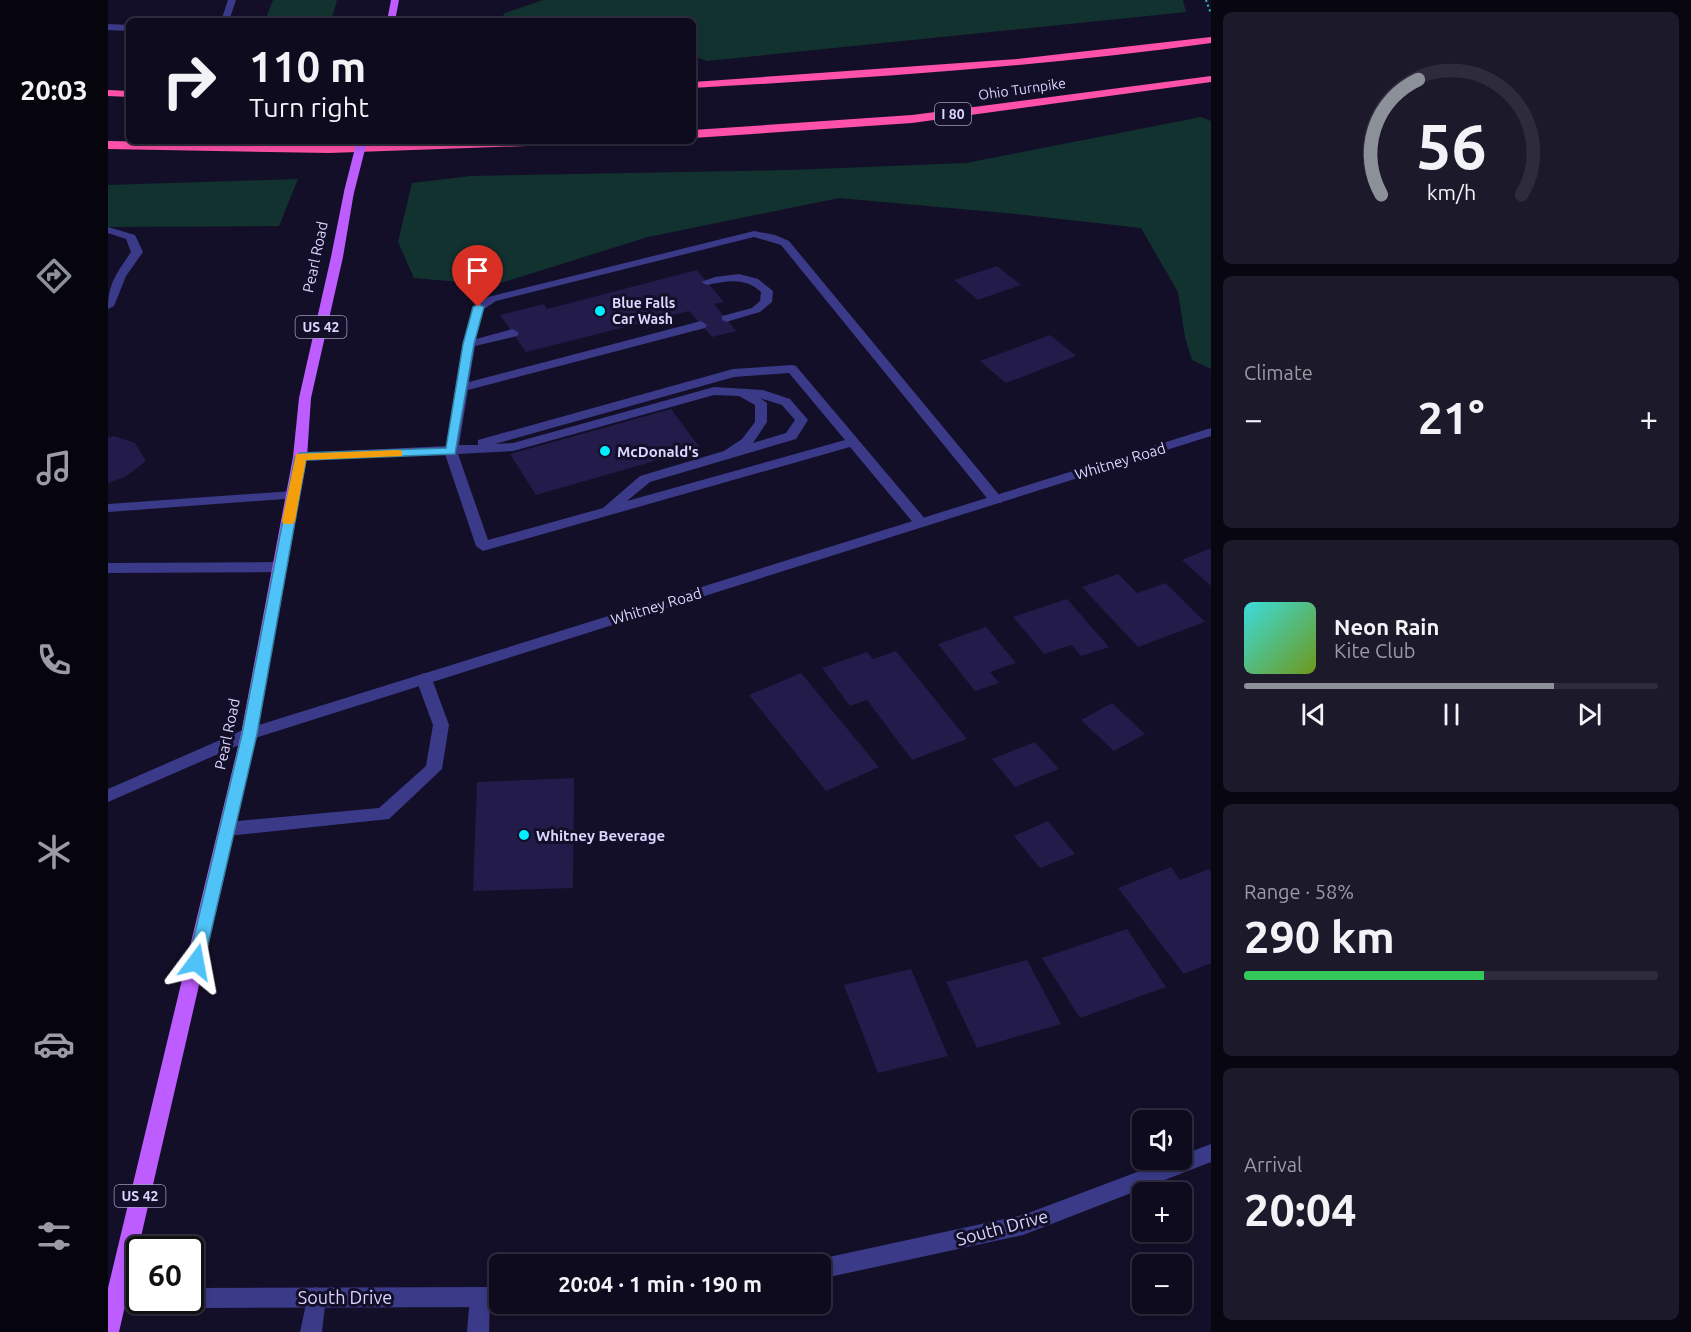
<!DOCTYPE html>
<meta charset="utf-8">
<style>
:root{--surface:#0e0b1e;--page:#1c192b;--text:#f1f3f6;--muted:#9b9ba4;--line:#2e2b3c;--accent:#8c9099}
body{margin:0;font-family:Ubuntu,sans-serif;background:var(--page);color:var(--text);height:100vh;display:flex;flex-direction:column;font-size:22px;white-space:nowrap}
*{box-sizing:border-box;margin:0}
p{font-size:20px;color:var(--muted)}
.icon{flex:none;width:33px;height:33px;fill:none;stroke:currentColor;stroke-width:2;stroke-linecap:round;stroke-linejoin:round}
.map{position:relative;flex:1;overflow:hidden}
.details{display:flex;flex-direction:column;gap:12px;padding:12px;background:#080610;width:480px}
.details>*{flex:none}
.hud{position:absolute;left:18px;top:18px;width:570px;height:126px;border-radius:9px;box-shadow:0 3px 9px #0003,0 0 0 2px var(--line);background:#0e0b1e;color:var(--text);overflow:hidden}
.controls{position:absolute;left:1024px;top:1110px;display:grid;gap:12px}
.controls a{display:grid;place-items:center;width:60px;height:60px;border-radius:9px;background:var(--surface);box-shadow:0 3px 9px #0003,0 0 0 2px var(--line);font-size:30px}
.speed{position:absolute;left:18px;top:1236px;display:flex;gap:12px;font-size:30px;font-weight:700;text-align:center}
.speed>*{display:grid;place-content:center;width:78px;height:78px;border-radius:50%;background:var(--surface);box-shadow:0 3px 9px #0003,0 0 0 2px var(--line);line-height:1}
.speed .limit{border:3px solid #111;border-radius:9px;background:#fff;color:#111}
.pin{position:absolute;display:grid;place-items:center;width:51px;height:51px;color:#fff;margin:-62px -26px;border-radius:50% 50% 50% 0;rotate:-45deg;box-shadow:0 0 6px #0007}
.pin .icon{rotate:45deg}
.me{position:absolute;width:66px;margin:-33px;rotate:13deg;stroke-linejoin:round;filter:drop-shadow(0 0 4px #0008)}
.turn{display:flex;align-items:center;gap:21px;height:126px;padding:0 24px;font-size:27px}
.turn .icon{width:78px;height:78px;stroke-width:2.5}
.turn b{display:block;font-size:42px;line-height:51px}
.big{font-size:45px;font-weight:700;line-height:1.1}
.details .tile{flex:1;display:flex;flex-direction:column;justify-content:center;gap:9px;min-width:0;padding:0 21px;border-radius:9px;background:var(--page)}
.details .dial{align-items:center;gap:0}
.dial svg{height:156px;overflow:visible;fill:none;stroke:var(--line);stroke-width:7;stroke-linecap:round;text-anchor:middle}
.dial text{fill:var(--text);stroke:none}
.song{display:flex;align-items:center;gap:18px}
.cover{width:72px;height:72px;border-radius:9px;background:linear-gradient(135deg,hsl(180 70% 55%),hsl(80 70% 35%))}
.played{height:6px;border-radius:3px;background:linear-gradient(90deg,var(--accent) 75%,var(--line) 75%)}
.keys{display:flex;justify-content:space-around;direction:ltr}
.heat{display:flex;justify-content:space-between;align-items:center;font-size:33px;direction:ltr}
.charge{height:9px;border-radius:4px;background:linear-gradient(90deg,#34c759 58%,var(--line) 0)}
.trip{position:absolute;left:381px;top:1254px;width:342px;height:60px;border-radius:9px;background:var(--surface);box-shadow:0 3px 9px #0003,0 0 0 2px var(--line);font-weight:700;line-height:60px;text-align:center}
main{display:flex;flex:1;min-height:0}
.dock{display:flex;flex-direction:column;width:108px;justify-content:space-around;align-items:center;background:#06040c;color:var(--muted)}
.dock .icon{width:42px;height:42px}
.dock .current{color:var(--accent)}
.dock b{font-size:27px;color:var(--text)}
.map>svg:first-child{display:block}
.green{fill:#123230}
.building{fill:#231b49}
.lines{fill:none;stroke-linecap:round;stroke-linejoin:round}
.path{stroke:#2ebcaf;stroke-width:2;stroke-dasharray:2 3;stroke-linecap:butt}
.service{fill:#3a3a88;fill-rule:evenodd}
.minor{fill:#3a3a88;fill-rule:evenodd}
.tertiary{fill:#3a3a88;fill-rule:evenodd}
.primary{fill:#be5dff;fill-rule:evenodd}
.motorway{fill:#ff51a9;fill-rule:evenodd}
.primary-bridge{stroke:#be5dff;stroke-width:10}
.route{fill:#4fc3f7;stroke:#337fa1;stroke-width:1.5}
.slow{fill:#f59e0b}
.poi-dot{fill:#02edff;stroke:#130f28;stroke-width:2}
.labels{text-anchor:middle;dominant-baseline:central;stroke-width:6;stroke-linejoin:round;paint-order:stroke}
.far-street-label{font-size:14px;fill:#dad6ff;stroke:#130f28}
.shield{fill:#130f28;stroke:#9e9abe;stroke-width:1.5}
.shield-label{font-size:14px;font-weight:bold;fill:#dad6ff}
.far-poi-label{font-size:14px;font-weight:bold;fill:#dad6ff;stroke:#130f28;text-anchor:start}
.street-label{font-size:15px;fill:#dad6ff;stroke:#130f28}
.poi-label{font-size:15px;font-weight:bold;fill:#dad6ff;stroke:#130f28;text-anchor:start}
.near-street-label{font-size:18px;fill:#dad6ff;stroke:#130f28}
</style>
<main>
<nav class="dock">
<b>20:03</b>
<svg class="icon current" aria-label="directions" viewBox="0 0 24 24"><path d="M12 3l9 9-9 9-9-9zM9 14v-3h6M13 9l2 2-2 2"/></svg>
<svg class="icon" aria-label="music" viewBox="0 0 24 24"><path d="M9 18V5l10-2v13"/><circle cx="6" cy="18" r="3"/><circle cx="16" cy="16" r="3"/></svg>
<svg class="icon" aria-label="phone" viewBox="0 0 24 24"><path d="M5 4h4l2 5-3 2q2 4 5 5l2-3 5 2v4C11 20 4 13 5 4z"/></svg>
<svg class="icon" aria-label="climate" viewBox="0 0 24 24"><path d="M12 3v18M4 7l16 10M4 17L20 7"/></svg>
<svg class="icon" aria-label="car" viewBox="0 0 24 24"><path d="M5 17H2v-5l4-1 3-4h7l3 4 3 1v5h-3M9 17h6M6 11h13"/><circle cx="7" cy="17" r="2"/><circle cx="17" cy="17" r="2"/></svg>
<svg class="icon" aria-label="filters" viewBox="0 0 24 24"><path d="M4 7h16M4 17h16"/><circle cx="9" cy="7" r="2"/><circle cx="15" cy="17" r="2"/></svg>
</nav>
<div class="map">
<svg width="1103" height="1332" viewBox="0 0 1103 1332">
<rect width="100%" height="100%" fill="#130f28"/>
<g class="green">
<polygon points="165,0 229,0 223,21 157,21"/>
<polygon points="435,0 1075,0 1078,12 599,61 585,56 585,21 391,21 397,13"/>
<polygon points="1093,117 1103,121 1103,369 1084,360 1077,337 1070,292 1033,228 908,214 731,198 540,237 386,285 306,278 290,242 304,183 363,176 682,170 858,163"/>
<polygon points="190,179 171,226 0,227 0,185"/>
</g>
<g class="building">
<polygon points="889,266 913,285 870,300 846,280"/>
<polygon points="589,270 616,302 606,304 628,331 604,337 581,311 418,352 392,315 436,304 439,309"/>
<polygon points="942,335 968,356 898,383 872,361"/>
<polygon points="563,409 592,448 428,495 402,454"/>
<polygon points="6,436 27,443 38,461 17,477 0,483 0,438"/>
<polygon points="1103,548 1103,586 1074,560"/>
<polygon points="1010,574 1029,593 1058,583 1097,622 1030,647 974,587"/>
<polygon points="959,599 1001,647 973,656 964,645 936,654 905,617"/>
<polygon points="878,627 908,663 882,672 891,683 867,691 830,644"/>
<polygon points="788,651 859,739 804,760 759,700 742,706 714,668 759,652 765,659"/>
<polygon points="693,673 771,767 718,791 641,695"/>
<polygon points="1004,703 1037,734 1006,751 973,720"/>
<polygon points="927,742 951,769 907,787 884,759"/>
<polygon points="466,778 465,888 365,891 369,782"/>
<polygon points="940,821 967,854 932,868 906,836"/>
<polygon points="1063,867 1072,880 1101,869 1103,872 1103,963 1076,974 1010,888"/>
<polygon points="1019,929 1058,987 972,1018 934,958"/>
<polygon points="919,960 953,1024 869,1048 838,982"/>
<polygon points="803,969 840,1056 770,1073 736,985"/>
</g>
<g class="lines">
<polyline class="path" points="1098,0 1103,14"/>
<g class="service">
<polygon points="120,0 128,0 121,21 113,21"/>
<polygon points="0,24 21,25 21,31 0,30"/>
<path d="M 0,227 L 27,235 L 35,252 L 18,276 L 6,306 L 0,309 C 0,283 9,273 23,252 L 18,239 L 0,233 Z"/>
<path d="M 646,231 L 667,235 L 681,241 L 893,497 L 895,500 L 893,503 L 883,503 L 673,245 L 646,237 L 388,301 L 376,309 L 368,339 L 405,329 L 411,333 L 409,336 L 367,346 L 361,382 L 593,321 L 599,325 L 597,328 L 360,390 L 351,445 L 370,445 L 370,440 L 625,369 L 684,365 L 688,366 L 818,520 L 820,523 L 818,526 L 808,526 L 742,447 L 375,551 L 368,546 L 337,454 L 192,461 L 185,457 L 192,453 L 338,446 L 355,344 L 365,307 L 380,297 ZM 681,373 L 737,440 L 519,501 L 542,482 L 688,439 L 700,420 L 682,399 L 655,390 L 606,387 L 405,443 L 387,444 L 626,377 ZM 606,395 L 631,396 L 647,405 L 647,422 L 634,439 L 616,451 L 532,476 L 495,508 L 380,540 L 350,454 L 405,451 ZM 652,398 L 674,405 L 687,420 L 678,433 L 645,443 L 659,422 L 659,403 Z"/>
<path d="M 631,274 L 650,279 L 665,291 L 664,302 L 652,312 L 618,322 L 614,320 L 614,316 L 644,308 L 652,301 L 653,292 C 637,277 619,281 599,285 L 593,282 L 607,277 Z"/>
<polygon points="185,491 190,492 192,495 190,498 0,512 0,504"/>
<polygon points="172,562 179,567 172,572 0,573 0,563"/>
<polygon points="316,673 321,675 324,679 341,725 334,769 281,819 119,836 113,834 111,829 113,824 119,822 271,808 318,766 325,725 308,679 311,675"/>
<polygon points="208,1287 215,1290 218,1297 214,1332 192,1332 201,1290"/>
<polygon points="372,1287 379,1290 382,1297 381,1332 359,1332 362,1297 365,1290"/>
</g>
<g class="minor">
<polygon points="1103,1144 1103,1162 915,1235 712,1279 712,1264 704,1264 712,1259 915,1215 1061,1160 1074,1160 1074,1155"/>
<polygon points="392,1287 392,1304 400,1304 392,1307 82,1308 75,1305 73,1300 82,1300 82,1288"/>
<path d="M 8,1288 L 32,1288 L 32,1300 L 41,1300 L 39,1305 C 28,1310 12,1310 1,1305 L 1,1291 Z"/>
</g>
<polygon class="tertiary" points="1103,428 1103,436 147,738 0,802 0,789 135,730"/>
<g class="primary">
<polygon points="283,0 291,0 287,21 279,21"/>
<polygon points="241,189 246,192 235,257 203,398 199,457 149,734 11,1332 0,1332 0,1288 133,734 185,457 191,398 223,257 236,192"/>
</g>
<g class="motorway">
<path d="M 1103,37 L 1103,43 C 931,67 758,78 585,88 L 585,82 L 909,59 Z"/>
<polygon points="1103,76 1103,82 804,123 585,138 585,130 804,115"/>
<polygon points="0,90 21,91 21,97 0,96"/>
<polygon points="0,141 221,145 344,141 452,141 446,145 221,153 0,149"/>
</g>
<polyline class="primary-bridge" points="241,192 254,141"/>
</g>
<polygon class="route" points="370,304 376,307 366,344 347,454 198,460 149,734 96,962 93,967 88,969 82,967 80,962 134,734 187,457 192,453 338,448 355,344 365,307"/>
<polygon class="slow" points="290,450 294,451 294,456 198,460 187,521 185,524 176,524 174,521 188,454"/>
<g class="poi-dot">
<circle cx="492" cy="311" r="6"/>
<circle cx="497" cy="451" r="6"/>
<circle cx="416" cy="835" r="6"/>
</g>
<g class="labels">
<g class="far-street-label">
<text transform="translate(914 89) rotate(-8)">Ohio Turnpike</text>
</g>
<g class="shield">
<rect x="827" y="103" width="36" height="22" rx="4.5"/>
<rect x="187.5" y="316" width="51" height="22" rx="4.5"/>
<rect x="6.5" y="1185" width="51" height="22" rx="4.5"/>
</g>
<g class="shield-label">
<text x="845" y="114">I 80</text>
<text x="213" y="327">US 42</text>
<text x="32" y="1196">US 42</text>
</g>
<g class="far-poi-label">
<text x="504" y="303">Blue Falls<tspan x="504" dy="16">Car Wash</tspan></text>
</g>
<g class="street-label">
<text transform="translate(207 257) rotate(-78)">Pearl Road</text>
<text transform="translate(1012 461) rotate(-17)">Whitney Road</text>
<text transform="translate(548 606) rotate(-17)">Whitney Road</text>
<text transform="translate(119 734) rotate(-78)">Pearl Road</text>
</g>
<g class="poi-label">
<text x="509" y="451">McDonald's</text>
<text x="428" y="835">Whitney Beverage</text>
</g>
<g class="near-street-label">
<text transform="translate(894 1227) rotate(-15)">South Drive</text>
<text x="237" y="1297">South Drive</text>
</g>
</g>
</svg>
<div class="controls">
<a><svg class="icon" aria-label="sound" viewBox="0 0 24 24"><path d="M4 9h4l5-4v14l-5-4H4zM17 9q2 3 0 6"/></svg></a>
<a>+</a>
<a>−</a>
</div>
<div class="speed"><div class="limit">60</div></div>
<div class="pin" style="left:370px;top:307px;background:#d93025"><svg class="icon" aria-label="arrive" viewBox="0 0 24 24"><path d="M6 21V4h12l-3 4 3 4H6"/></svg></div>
<svg class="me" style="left:88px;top:962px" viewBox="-20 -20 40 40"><path d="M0-17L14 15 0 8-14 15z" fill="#4fc3f7" stroke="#fff" stroke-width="4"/></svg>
<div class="trip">20:04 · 1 min · 190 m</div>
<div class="hud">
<div class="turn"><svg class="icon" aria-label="right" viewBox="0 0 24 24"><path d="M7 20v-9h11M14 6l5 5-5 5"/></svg><div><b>110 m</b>Turn right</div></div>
</div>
</div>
<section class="details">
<div class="tile dial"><svg viewBox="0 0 100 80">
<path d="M14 69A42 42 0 1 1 86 69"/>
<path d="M14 69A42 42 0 0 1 33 10" stroke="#8c9099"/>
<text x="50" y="56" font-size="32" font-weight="700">56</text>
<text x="50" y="72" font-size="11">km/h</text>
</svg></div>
<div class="tile"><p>Climate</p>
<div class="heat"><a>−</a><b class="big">21°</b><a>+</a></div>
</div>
<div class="tile">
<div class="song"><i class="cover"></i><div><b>Neon Rain</b><p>Kite Club</p></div></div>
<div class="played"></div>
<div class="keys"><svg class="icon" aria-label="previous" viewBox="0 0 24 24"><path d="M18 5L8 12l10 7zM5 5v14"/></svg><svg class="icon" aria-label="pause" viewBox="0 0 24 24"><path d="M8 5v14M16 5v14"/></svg><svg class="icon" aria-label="next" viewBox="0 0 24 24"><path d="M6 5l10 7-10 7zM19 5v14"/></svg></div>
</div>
<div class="tile"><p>Range · 58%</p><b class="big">290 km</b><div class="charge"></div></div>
<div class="tile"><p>Arrival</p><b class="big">20:04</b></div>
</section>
</main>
